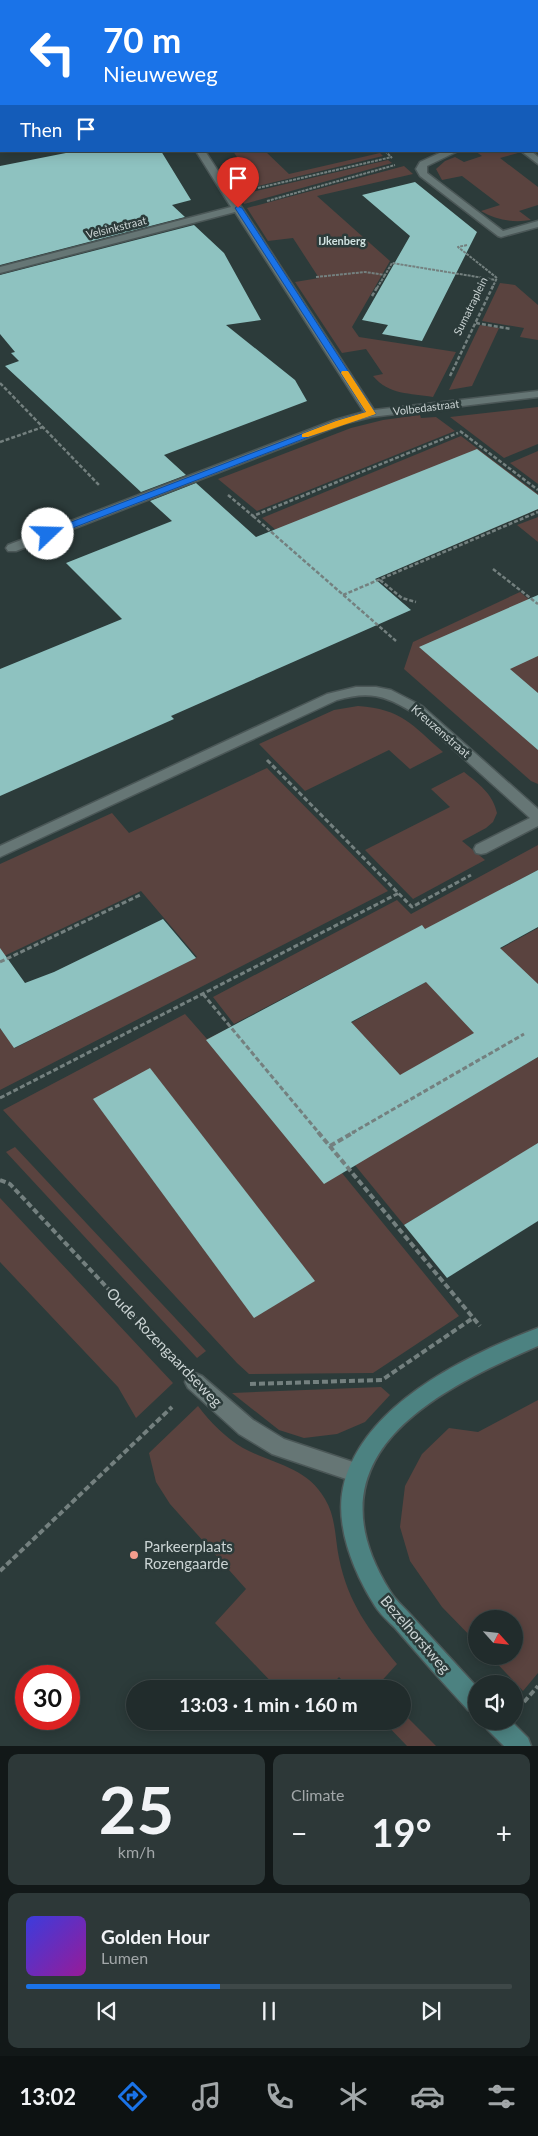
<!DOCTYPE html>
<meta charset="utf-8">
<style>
:root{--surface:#212c2c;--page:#2d3838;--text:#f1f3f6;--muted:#a2a7a9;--line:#3e4848;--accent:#1a73e8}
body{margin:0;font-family:Lato,sans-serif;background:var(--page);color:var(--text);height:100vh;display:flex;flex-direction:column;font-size:19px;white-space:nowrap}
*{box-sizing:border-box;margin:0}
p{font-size:16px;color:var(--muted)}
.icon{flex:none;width:28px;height:28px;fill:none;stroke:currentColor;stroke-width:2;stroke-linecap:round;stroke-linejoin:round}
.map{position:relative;height:1746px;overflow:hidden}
.sheet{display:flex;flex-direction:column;gap:8px;padding:8px;background:#121818;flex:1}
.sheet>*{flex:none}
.top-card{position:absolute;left:0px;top:0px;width:539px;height:152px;box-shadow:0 2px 12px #0003,0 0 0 1px var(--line);background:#1a73e8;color:#fff;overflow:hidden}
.needle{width:32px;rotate:117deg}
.buttons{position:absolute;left:468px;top:1610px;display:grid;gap:10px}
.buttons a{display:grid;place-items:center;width:55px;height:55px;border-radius:50%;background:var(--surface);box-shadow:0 2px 12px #0003,0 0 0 1px var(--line);font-size:25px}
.speed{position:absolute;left:15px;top:1665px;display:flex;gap:10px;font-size:25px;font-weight:700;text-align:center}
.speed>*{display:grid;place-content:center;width:65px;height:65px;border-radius:50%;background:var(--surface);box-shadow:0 2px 12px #0003,0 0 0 1px var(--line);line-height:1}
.speed .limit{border:8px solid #d22;background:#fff;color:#111}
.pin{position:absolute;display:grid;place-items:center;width:42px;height:42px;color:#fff;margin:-51px -21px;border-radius:50% 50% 50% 0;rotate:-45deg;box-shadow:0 0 5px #0007}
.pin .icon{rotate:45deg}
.me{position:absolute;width:55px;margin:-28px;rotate:69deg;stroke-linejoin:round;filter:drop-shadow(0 0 4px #0008)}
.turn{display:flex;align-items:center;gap:18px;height:105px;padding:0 20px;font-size:22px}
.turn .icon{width:65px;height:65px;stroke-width:2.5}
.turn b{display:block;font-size:35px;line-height:42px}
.then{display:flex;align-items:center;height:48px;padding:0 20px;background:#0003;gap:10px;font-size:19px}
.big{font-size:38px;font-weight:700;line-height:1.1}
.sheet .tile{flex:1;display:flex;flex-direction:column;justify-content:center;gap:8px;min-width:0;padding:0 18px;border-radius:10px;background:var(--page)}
.sheet .dial{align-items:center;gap:0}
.dial b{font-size:65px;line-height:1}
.song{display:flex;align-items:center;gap:15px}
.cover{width:60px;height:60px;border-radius:8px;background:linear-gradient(135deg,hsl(240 70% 55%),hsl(300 70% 35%))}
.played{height:5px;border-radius:2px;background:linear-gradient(90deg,var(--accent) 40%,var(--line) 40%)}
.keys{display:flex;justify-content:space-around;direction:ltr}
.heat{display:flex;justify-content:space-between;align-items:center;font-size:28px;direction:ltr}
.sheet .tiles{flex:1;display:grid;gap:8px;grid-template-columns:1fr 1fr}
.tile:last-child{grid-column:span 2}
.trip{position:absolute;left:126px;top:1680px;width:285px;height:50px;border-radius:25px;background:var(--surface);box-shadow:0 2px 12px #0003,0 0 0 1px var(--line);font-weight:700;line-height:50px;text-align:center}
.tabs{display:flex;height:80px;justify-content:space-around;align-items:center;background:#0d1212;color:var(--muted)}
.tabs .icon{width:35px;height:35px}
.tabs .active{color:var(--accent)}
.tabs b{font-size:22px;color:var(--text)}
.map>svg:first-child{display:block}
.green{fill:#5a433f}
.building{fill:#8ec2c0;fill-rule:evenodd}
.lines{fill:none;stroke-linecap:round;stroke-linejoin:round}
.street-casing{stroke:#4b5757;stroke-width:3}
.secondary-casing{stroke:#4b5757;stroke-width:3}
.path-far3{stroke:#74807f;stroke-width:2;stroke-dasharray:3 1;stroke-linecap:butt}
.path-far2{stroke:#74807f;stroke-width:2.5;stroke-dasharray:4 2;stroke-linecap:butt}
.path-far1{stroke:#74807f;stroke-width:3;stroke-dasharray:5 2.5;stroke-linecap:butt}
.path{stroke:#74807f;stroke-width:4;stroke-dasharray:6 3;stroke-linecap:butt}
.street{fill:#667675;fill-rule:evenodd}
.secondary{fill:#4c8281;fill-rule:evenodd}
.route{fill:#1a73e8;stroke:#114b97}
.slow{fill:#f59e0b}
.poi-dot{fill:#f49d8d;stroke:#2c3b3a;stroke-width:2}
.labels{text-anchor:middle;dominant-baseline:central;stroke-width:5;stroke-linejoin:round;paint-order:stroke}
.far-street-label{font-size:11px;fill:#cbd4d4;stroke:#2c3b3a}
.far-neighbourhood-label{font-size:11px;font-weight:bold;fill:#d1e2e1;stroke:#2c3b3a}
.street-label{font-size:12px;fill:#cbd4d4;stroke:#2c3b3a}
.near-street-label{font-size:15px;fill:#cbd4d4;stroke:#2c3b3a}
.near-poi-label{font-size:15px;fill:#cbd4d4;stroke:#2c3b3a;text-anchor:start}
</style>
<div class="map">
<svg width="538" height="1746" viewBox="0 0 538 1746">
<rect width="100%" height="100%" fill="#2c3b3a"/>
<g class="green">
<polygon points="233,151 265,151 289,174 380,153 383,156 237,191 232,186 253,182"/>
<path d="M 475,151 L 515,151 L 518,153 L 500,158 L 538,187 L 538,205 L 519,211 L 531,220 C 513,223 496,220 481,211 L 500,205 L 462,176 L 442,180 L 436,169 L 445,161 L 455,157 L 464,162 L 482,156 Z"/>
<polygon points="388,160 392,163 244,204 239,195"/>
<path d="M 404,166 L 413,174 L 317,196 L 390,261 L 352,327 L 359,337 L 456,352 L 433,397 C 410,393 389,395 373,376 L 383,374 L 366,349 L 342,353 L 295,282 L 319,278 L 293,238 L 268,241 L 247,208 Z"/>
<polygon points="500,283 515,285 538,305 538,340 520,337 524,328 482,321"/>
<polygon points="480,325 499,328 472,386 449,390"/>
<polygon points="538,407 538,444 504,458 450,417"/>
<polygon points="420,415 421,418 436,417 455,431 257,511 218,479 351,428 383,420"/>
<polygon points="461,436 538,494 538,509 346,591 262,518"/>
<polygon points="538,451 538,484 510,463"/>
<polygon points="538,517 538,542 517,525"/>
<polygon points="520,592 538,607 538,784 531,781 404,669 413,642"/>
<path d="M 358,706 C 402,709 412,725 443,752 L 410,769 L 389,750 L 305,791 L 259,744 L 334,710 Z"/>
<polygon points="267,768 388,891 0,1090 0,1028 15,1048 197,957 141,891 0,958 0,864 112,813 129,833"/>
<path d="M 464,772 C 479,784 493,794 497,813 L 493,822 L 486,828 L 462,841 L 485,860 L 413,899 L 365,850 L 450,807 L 431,789 Z"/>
<polygon points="538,845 538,870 425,930 421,926 234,1024 213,997 397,900 411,914"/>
<polygon points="538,928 538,1006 318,1121 270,1067 459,964 467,967"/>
<polygon points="185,1014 207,1039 225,1030 459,1316 373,1373 249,1374 237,1363 3,1110"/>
<polygon points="538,1057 538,1144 404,1225 354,1164"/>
<polygon points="15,1147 206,1351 197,1358 6,1152"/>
<polygon points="0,1198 173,1383 136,1418 118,1387 0,1262"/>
<polygon points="381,1387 390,1395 365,1422 337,1434 304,1438 279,1430 232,1393"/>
<polygon points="538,1400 538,1673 523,1691 490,1656 514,1656 514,1619 476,1619 476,1642 442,1607 410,1561 400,1527 405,1486 422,1454 449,1428 478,1432"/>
<path d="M 198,1406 C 210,1422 226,1438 243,1448 C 273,1464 307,1467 325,1499 C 336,1517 335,1539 339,1558 C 348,1603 369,1630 397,1664 L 377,1686 L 379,1689 L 351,1689 L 339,1677 L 328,1689 L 278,1689 L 215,1623 L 246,1589 L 170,1504 L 156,1482 L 149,1453 Z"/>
<polygon points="403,1713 436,1746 407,1746 383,1721 402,1721"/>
</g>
<g class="building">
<polygon points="76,151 161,151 191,200 172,205 185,217 0,265 0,166"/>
<polygon points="415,182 477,232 422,341 382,334 388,325 362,320 410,236 362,195"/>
<polygon points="194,225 224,253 261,320 226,325 295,380 307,401 164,455 186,475 141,492 5,366 19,361 11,353 15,352 0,334 0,275"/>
<polygon points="477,449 538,495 538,509 375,579 411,610 171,716 174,719 0,796 0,669 122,619 66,563 172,521 150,501 196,483 256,537"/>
<polygon points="538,595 538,656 510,669 538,693 538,750 419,647"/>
<path d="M 538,870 L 538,927 L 500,948 L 538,984 L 538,1057 L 324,1184 L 206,1040 L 422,925 L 425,929 ZM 426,982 L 474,1033 L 400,1075 L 351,1022 Z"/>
<polygon points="163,919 196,958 14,1048 0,1028 0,948 25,983 54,972"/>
<polygon points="150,1068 315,1281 254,1318 93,1099"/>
<polygon points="538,1143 538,1221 447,1278 404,1225"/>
</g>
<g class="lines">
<defs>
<g id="street">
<polygon points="105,0 113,0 114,1 106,1"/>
<polygon points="417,0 426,0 427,1 418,1"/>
<polygon points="196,151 205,151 374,410 538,391 538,397 371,417 343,424 16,551 8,551 6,548 8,545 335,420 364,412 235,212 0,273 0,267 231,207"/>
<polygon points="444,151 458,151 427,166 427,173 503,231 538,221 538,227 501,237 498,236 420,176 416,169 420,162"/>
<polygon points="521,151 531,151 538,157 538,164"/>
<path d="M 356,687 L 376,687 L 391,690 L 422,706 L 538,809 L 538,826 L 486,853 L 481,854 L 476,853 L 474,849 L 476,845 L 530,818 L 412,712 C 385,695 368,691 337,700 L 0,857 L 0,846 L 327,694 Z"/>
<polygon points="195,1373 202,1376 253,1420 284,1439 365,1466 368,1473 365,1480 358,1483 272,1454 239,1434 188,1388 185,1382 188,1376"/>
</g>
<g id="secondary">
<path d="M 538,1328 L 538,1346 C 432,1392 306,1457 390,1591 C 395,1600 403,1606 410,1614 C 432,1638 454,1662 476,1686 L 476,1713 L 468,1710 C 443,1683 419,1656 395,1628 C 388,1621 380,1614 375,1606 C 354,1573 335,1527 343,1488 C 361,1405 467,1355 538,1328 Z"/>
<polygon points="484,1721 511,1721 528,1738 531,1746 504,1746 487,1729"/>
</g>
</defs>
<use href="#street" class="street-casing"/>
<use href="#secondary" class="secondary-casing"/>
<g class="path-far3">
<polyline points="385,151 392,158"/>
<polyline points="258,188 392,157"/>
<polyline points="267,201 395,165"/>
<polyline points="467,245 458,247 497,278 492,288"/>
<polyline points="316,277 365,272 385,275 392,263 496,280"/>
<polyline points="377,288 385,275"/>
</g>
<g class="path-far2">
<polyline points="372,296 378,286"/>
<polyline points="476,323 511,329"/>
<polyline points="450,376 493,286"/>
<polyline points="0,383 99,485"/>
<polyline points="460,431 538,490"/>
<polyline points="0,442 43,427"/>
<polyline points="228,495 253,516 458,433"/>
<polyline points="253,516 396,641"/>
<polyline points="493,569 538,604"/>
<polyline points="380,580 402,598 416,602"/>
<polyline points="343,595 538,512"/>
</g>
<g class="path-far1">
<polyline points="267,760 412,907 471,875"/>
<polyline points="0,962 140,895"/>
<polyline points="203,994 319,1133"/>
<polyline points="0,1098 399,893"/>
<polyline points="352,1133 524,1034"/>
</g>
<g class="path">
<polyline points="318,1132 480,1326"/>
<polyline points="330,1146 354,1132"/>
<polyline points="0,1180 10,1184 173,1358"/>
<polyline points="250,1384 382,1380 473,1318"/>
<polyline points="0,1571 172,1407"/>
<polyline points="524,1702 538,1686"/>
</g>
<use href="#street" class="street"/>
<use href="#secondary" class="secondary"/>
</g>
<polygon class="route" points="238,206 242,208 376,414 342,424 52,536 45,536 45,532 336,421 366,412 235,208"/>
<polygon class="slow" points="342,371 348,371 376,414 308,437 302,437 302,434 336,421 366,412 341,373"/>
<circle class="poi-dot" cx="134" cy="1555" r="5"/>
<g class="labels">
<g class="far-street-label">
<text transform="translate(116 227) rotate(-14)">Velsinkstraat</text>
<text transform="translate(470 306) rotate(-64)">Sumatraplein</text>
<text transform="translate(426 407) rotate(-7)">Volbedastraat</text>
</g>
<g class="far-neighbourhood-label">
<text x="342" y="240">IJkenberg</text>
</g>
<g class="street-label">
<text transform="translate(441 731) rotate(41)">Kreuzenstraat</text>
</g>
<g class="near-street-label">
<text transform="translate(165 1347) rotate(46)">Oude Rozengaardseweg</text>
<text transform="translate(416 1634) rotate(49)">Bezelhorstweg</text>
</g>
<g class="near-poi-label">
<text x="144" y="1546">Parkeerplaats<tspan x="144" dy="17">Rozengaarde</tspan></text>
</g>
</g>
</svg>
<div class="buttons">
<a><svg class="needle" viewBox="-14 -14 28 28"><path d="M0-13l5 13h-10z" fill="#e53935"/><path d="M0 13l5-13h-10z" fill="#a2a7a9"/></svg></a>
<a><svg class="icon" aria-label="sound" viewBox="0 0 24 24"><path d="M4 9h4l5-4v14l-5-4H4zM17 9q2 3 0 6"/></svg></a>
</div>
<div class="speed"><div class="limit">30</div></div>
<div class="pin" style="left:238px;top:208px;background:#d93025"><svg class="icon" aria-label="arrive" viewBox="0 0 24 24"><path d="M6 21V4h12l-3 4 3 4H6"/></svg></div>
<svg class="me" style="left:48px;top:534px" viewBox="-20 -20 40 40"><circle r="19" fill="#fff"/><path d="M0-13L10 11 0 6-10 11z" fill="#1a73e8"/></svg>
<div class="trip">13:03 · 1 min · 160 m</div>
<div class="top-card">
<div class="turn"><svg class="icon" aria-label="left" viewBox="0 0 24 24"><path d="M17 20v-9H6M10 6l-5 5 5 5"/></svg><div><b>70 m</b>Nieuweweg</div></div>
<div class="then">Then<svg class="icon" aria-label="arrive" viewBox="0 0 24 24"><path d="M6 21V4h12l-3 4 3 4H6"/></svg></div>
</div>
</div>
<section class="sheet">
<div class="tiles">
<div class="tile dial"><b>25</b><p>km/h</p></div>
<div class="tile"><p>Climate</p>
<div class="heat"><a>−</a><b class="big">19°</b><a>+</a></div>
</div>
<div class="tile">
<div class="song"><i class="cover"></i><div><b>Golden Hour</b><p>Lumen</p></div></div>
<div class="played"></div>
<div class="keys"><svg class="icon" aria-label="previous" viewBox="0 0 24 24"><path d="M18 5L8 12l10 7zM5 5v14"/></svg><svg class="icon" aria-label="pause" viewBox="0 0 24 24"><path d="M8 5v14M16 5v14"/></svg><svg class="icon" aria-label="next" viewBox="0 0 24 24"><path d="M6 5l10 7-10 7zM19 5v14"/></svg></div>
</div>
</div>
</section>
<nav class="tabs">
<b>13:02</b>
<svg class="icon active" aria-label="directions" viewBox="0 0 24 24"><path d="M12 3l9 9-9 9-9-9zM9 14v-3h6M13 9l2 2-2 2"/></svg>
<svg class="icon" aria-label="music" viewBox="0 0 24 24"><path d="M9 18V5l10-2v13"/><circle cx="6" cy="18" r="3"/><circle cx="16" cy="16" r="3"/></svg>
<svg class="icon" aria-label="phone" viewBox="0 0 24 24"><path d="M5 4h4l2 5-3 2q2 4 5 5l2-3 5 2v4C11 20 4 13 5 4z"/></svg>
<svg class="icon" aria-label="climate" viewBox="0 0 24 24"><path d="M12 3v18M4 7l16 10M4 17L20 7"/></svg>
<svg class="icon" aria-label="car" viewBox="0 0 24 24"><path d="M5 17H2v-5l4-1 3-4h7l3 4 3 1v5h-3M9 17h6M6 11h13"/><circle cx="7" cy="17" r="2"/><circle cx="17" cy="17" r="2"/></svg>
<svg class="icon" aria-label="filters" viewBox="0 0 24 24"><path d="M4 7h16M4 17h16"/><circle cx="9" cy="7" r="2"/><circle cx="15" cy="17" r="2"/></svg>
</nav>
